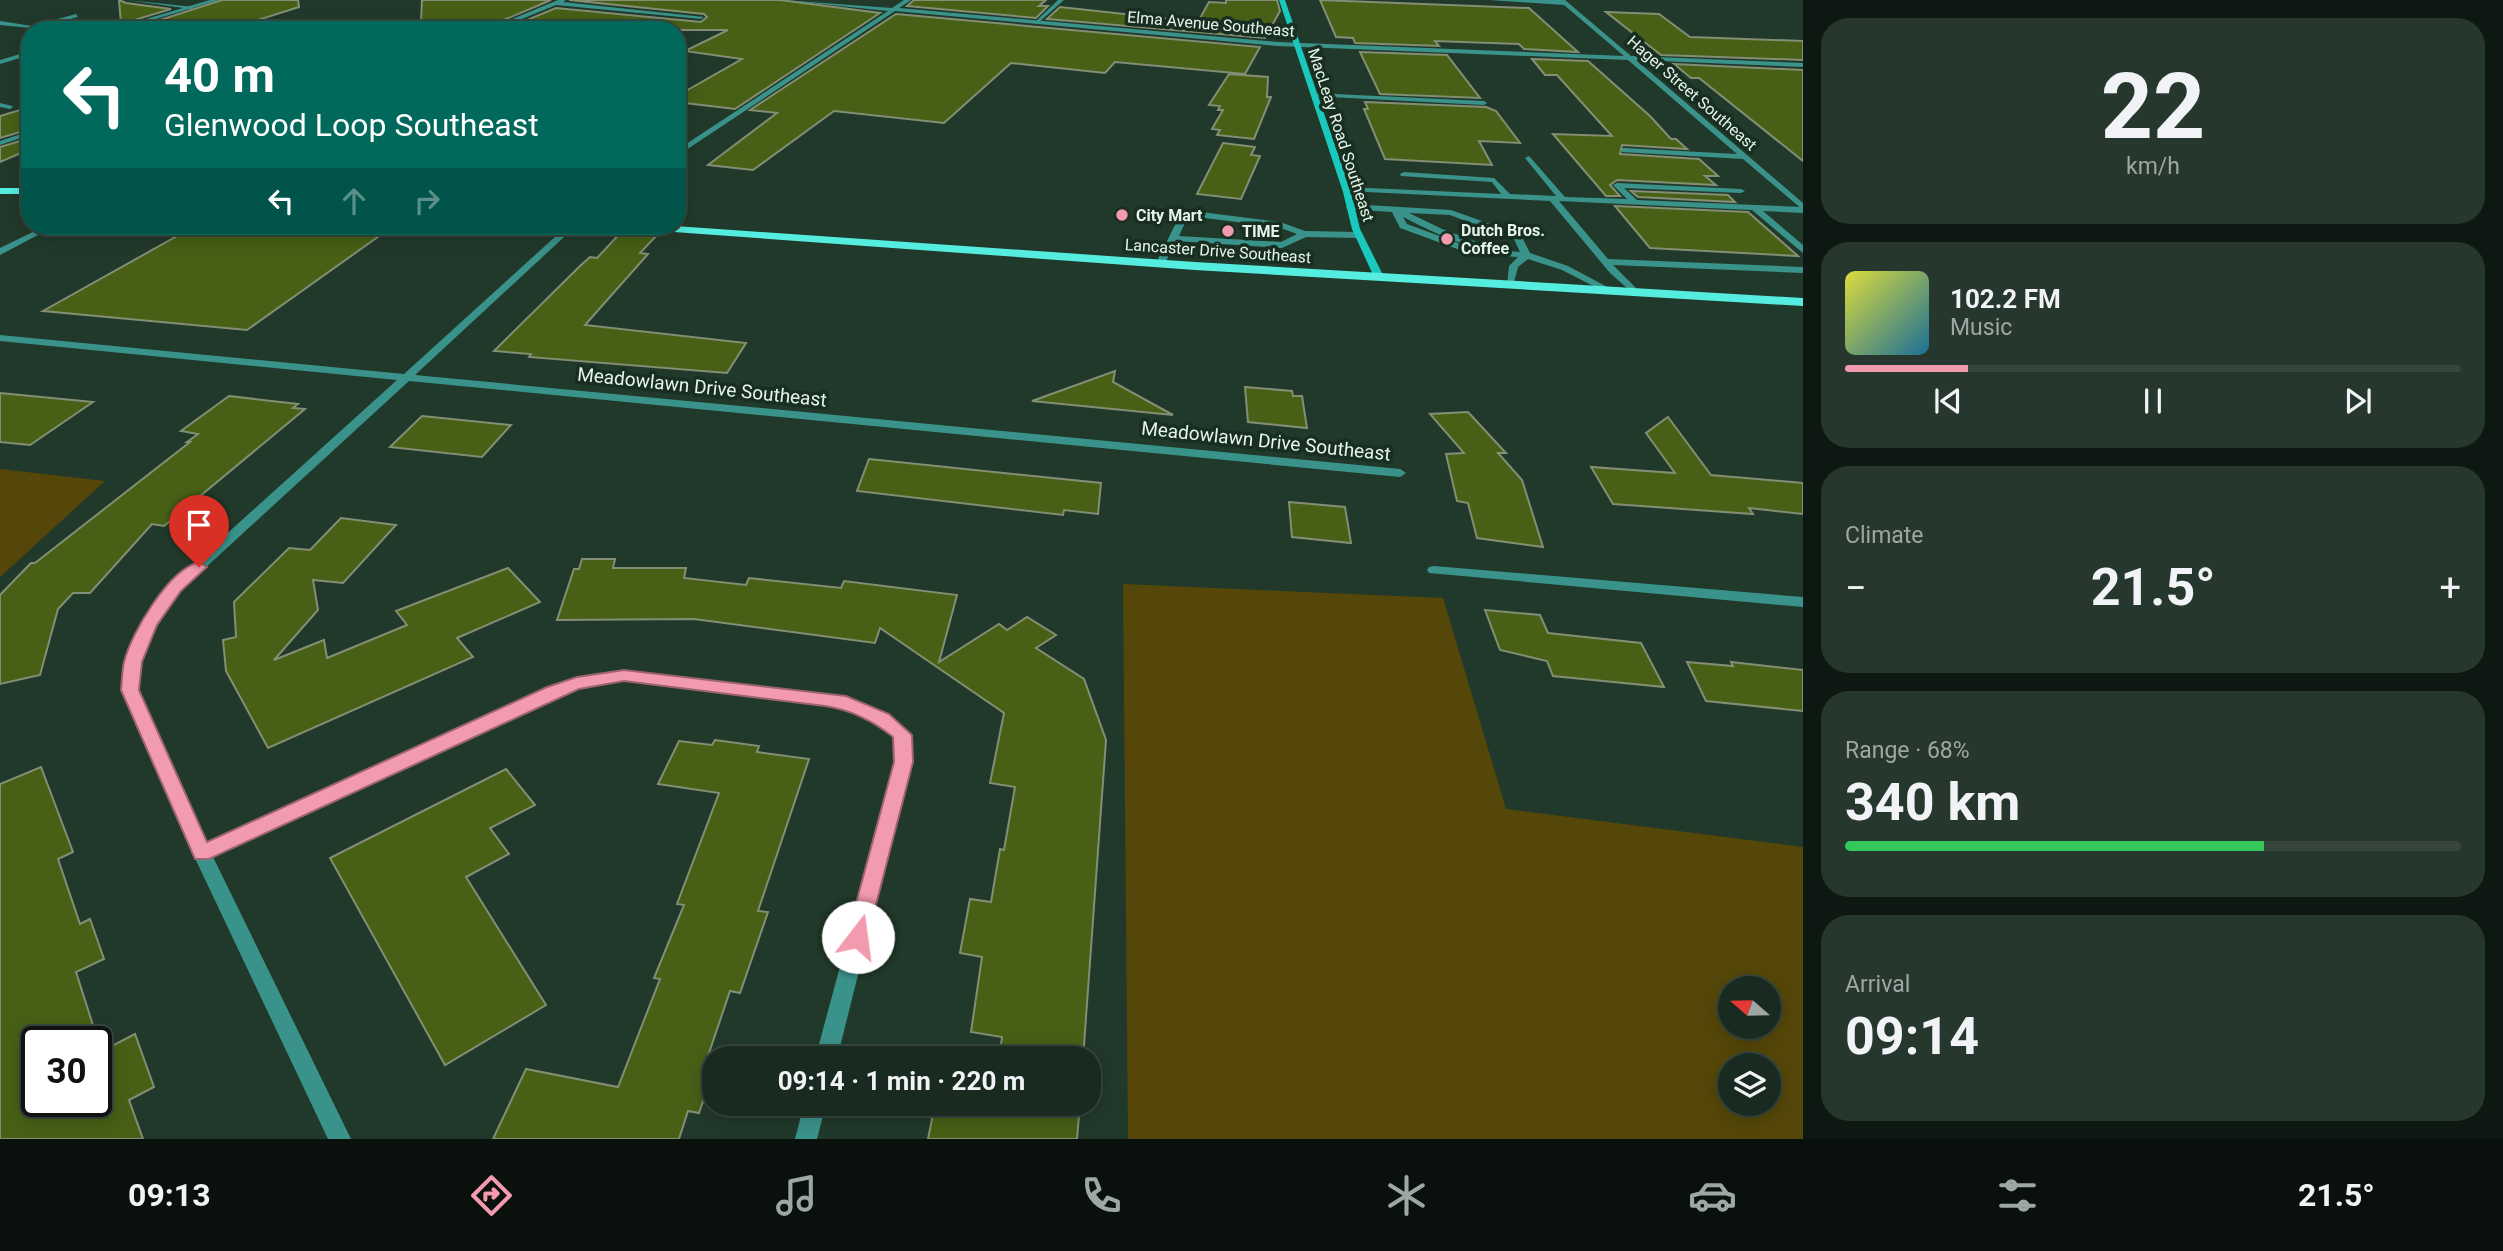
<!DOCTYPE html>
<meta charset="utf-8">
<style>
:root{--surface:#192b20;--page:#26372d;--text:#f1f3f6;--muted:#9fa7a5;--line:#37473e;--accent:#f29aae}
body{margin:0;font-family:Roboto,sans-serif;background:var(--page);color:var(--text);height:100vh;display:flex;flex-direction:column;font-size:26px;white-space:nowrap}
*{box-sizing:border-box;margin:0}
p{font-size:23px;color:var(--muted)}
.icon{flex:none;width:38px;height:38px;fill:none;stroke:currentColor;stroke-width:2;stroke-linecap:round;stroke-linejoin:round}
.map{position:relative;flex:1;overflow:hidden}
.panel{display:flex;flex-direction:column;gap:18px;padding:18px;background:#0e1812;width:700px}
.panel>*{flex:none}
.hud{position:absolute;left:21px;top:21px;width:665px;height:214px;border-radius:28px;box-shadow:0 4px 18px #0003,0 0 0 2px var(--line);background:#00695c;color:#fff;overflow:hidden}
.needle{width:46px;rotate:290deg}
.controls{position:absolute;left:1718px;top:976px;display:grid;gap:14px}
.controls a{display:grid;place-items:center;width:63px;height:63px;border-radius:50%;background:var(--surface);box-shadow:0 4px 18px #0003,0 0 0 2px var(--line);font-size:35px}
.speed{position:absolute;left:21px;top:1026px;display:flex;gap:14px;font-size:35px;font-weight:700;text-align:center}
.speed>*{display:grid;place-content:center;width:91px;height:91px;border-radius:50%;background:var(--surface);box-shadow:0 4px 18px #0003,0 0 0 2px var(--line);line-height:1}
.speed .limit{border:4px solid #111;border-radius:10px;background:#fff;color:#111}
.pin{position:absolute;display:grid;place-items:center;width:60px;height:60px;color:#fff;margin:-72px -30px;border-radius:50% 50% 50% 0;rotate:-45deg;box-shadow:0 0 7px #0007}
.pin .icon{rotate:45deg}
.me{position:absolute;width:77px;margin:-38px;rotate:15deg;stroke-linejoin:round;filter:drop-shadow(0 0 5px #0008)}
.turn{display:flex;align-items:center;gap:24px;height:147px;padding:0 28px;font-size:32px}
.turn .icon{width:91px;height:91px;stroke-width:2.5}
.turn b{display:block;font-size:49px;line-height:60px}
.lanes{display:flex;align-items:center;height:66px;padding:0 28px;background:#0003;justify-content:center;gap:35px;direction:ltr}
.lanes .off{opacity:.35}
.big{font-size:52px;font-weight:700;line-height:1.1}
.panel .card{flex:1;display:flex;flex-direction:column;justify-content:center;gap:10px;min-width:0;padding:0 24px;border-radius:28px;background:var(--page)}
.panel .dial{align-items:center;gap:0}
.dial b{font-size:91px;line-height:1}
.song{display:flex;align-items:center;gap:21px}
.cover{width:84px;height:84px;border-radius:10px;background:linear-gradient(135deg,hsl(60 70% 55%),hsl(200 70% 35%))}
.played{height:7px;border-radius:4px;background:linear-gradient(90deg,var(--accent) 20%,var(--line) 20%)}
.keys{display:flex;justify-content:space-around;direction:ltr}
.heat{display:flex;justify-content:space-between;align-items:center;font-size:38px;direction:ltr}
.charge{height:10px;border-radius:5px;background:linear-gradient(90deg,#34c759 68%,var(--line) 0)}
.trip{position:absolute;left:702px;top:1046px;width:399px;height:70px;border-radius:28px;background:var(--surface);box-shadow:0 4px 18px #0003,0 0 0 2px var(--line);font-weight:700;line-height:70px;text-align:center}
.menu{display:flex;height:112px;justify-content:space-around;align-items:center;background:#0a110d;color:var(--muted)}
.menu .icon{width:49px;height:49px}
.menu .active{color:var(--accent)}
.menu b{font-size:32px;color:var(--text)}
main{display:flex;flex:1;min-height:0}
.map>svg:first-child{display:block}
.green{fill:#554709;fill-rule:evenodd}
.building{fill:#476016;stroke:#838e74;stroke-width:2}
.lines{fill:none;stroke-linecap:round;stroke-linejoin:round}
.lane{fill:#3a938b;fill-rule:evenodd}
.street{fill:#3a938b;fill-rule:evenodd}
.secondary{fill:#19c9bd;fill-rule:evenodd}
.primary{fill:#55ede0;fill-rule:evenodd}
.route{fill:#f29aae;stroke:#9d6471;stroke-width:2}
.poi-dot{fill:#f29aae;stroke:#172e21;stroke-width:2.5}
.labels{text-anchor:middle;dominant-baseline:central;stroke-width:7;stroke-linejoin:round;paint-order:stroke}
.far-street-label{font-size:16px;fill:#e6f5eb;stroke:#172e21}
.far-poi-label{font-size:16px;font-weight:bold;fill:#e6f5eb;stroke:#172e21;text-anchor:start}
.street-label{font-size:19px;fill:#e6f5eb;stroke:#172e21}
</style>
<main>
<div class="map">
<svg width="1803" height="1139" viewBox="0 0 1803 1139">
<rect width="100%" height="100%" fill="#21392a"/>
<g class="green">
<polygon points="0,469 105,481 0,577"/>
<path d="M 1123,584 L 1443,598 L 1506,809 L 1803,847 L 1803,1139 L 1128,1139 ZM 1731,989 L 1769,989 L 1769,1027 L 1731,1027 ZM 1731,1066 L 1769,1066 L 1769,1104 L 1731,1104 Z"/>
</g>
<g class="building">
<polygon points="119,0 126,3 171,9 121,24"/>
<polygon points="222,0 298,0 299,7 226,30 129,30"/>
<polygon points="422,0 551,0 485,28 421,22"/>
<polygon points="569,0 780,0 880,13 735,109 677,102 677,96 742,59 685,51 728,30 503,30 556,8 701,22 707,17 704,14"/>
<polygon points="914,0 1046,0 1039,6 1048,6 1036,18 907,6"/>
<polygon points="1226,0 1277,0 1280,11 1265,38 1047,19 1060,7 1198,22 1209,2 1226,3"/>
<polygon points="1320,0 1529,8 1578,52 1524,49 1519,44 1435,41 1439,46 1355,43 1353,38 1336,37"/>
<polygon points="1606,12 1659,14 1690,37 1803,41 1803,60 1661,55"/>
<polygon points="896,14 1260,47 1245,74 1115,62 1105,73 1011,63 944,123 834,111 753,170 708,165 777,113 750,110"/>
<polygon points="1360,52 1447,55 1480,98 1380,94"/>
<polygon points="1532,59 1588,61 1650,116 1671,139 1676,139 1687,149 1622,145 1620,154 1699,159 1718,176 1705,176 1716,185 1617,180 1610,185 1620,196 1606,196 1553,134 1612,136 1557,75 1545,75"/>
<polygon points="1674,64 1803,70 1803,161 1699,78 1691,78"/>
<polygon points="1229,74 1268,77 1267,97 1271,97 1254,139 1217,135 1220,130 1212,129 1223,110 1218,110 1220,106 1209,105"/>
<polygon points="1365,102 1486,107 1496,111 1520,143 1479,141 1492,165 1385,159 1364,109 1368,109"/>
<polygon points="30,107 30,129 0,138 0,116"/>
<polygon points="30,138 30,149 0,162 0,147"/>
<polygon points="1223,143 1255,147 1251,155 1260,156 1241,199 1197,194"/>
<polygon points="1631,191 1728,195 1735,202 1638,197"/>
<polygon points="1615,206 1748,212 1798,256 1650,248"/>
<polygon points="195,226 279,226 382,234 247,330 43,311"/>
<polygon points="625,228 632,232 658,234 640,253 648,254 585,325 746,343 727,373 529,357 531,354 494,351 580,266 590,257 597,258"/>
<polygon points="1115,371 1113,382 1173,415 1032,401"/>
<polygon points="1245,387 1292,391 1293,396 1302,396 1307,428 1248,422"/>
<polygon points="0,393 93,402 30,445 0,442"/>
<polygon points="229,396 298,404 293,408 305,409 164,526 152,524 90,593 73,593 58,609 40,675 0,684 0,595 31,563 35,563 190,442 187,442 198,434 181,431"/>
<polygon points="1468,412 1506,453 1498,453 1522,480 1543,547 1477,538 1468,503 1457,501 1446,454 1464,453 1430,414"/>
<polygon points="422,416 511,425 482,457 390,447"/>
<polygon points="1668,417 1711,475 1803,483 1803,514 1749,508 1753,514 1613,504 1591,467 1675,473 1646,433"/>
<polygon points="869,459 1101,483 1098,514 1064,510 1063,515 857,491"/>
<polygon points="1289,502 1345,507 1351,543 1292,537"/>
<polygon points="341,518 396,525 343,583 313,580 318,610 274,660 324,640 327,658 407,625 396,611 508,568 540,602 457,638 473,657 268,748 226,671 223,640 236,637 234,602 289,548 310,550"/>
<polygon points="582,559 615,559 613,568 686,568 684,578 746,585 749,578 841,588 844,581 957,595 939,662 999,624 1007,630 1027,617 1056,635 1036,648 1084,679 1106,740 1083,1059 999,1059 1002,1037 971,1032 982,957 960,953 970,899 991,902 1000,849 1004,850 1015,787 990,783 1004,713 880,628 875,643 694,619 557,620 574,569 579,569"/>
<polygon points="1485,610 1540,615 1548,633 1641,643 1664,687 1553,676 1547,661 1500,650"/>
<polygon points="1687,662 1733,666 1731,662 1803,670 1803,711 1706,701"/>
<polygon points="715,740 759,746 757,752 809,759 758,911 768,912 740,993 730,991 708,1056 718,1057 714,1059 714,1069 699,1113 688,1111 679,1139 493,1139 526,1069 618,1087 660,979 654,978 684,905 677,904 719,793 658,784 679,741 712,745"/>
<polygon points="41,767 73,852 58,859 80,924 90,919 104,959 76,972 98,1041 37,1041 37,1101 96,1101 96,1054 135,1034 154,1087 129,1100 143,1139 0,1139 0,784"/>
<polygon points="506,769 535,805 490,828 509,854 466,877 546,1005 445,1065 330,858"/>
<polygon points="935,1104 1080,1104 1077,1139 928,1139"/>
</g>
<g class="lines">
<g class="lane">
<polygon points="126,0 194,7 191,9"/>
<polygon points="1058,0 1064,0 1038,23 1034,23"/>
<polygon points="30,131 30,135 0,145 0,141"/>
<polygon points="1529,156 1565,197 1627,199 1613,185 1617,183 1741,189 1745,191 1741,193 1624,188 1637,200 1803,207 1803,213 1763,211 1803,245 1803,253 1752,210 1559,201 1608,259 1803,267 1803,273 1613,265 1640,292 1635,295 1610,273 1550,201 1346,191 1342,189 1346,187 1501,194 1492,182 1401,176 1400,174 1404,172 1494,178 1510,194 1556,196 1525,158"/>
<path d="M 1350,204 L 1451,210 L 1521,235 L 1530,253 L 1568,266 L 1613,290 L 1605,292 L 1562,270 L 1528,259 L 1518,267 L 1513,286 L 1507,286 L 1509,266 L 1518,257 L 1471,254 L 1400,228 L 1392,212 L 1347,209 L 1346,207 ZM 1409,213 L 1450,215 L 1514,239 L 1520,252 L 1472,248 L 1407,224 L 1403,217 C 1417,224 1472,253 1485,245 L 1442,229 Z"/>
<path d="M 1185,210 L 1280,222 L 1305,231 L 1359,232 L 1363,235 L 1359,238 L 1306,237 L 1282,248 L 1176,241 L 1164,265 L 1158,265 L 1156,263 L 1181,213 ZM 1188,216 L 1278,227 L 1297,234 L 1281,242 L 1179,236 Z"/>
</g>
<g class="street">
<polygon points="210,0 219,0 119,30 109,30"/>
<polygon points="558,0 566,0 563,2 704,17 701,19 556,5 495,30 486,30"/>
<polygon points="783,0 892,8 904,0 911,0 899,8 1277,42 1624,56 1564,5 1489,0 1565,0 1631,56 1803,63 1803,67 1636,60 1803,203 1803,210 1743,159 1622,152 1622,148 1625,148 1737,154 1628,60 1277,46 895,11 677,156 677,150 888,11"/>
<polygon points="76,14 78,17 38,27 51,30 0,25 0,21 32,26"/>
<polygon points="30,51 30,55 0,64 0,60"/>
<polygon points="1313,93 1484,101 1487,103 1484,105 1311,96"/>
<polygon points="0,103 12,106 13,107 10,109 0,107"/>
<polygon points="45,226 55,226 0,255 0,248"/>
<polygon points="567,226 576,226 415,375 1400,469 1406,473 1400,477 409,381 180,591 152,635 143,659 138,690 207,844 547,687 577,678 624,670 846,696 888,714 908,731 910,735 911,763 837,1059 815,1059 895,763 894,737 876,722 843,707 624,680 579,688 559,695 213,857 351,1139 328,1139 193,854 122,690 128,659 137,635 170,585 397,380 0,341 0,335 404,374"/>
<polygon points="1434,566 1803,597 1803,607 1429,573 1427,570 1429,567"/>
<polygon points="804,1104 826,1104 817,1139 795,1139"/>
</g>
<polygon class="secondary" points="1279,0 1285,0 1351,192 1360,229 1384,277 1382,279 1374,277 1352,229 1343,192"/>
<g class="primary">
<rect x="0" y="188" width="30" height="6"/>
<polygon points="627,226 675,226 1195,262 1803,298 1803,306 1195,270 632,229"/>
</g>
</g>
<path class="route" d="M 199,562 L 207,567 L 181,591 L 157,625 L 142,662 L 139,690 L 207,842 L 547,687 L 577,677 L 624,670 L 846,696 L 889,714 L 912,735 L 913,762 L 866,943 L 858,946 L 850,943 L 847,937 L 894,762 L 893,737 C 873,721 852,710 825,706 L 624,681 L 579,689 L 209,859 L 195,859 L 121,690 C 122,681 122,670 124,662 C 131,633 169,569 199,562 Z"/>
<g class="poi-dot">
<circle cx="1122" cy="215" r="7"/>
<circle cx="1228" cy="231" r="7"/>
<circle cx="1447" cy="239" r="7"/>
</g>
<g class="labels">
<g class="far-street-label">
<text transform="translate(1211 24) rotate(5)">Elma Avenue Southeast</text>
<text transform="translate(1692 93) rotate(41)">Hager Street Southeast</text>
<text transform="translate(1341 135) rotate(72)">MacLeay Road Southeast</text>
<text transform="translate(1218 251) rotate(4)">Lancaster Drive Southeast</text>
</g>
<g class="far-poi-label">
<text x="1136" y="215">City Mart</text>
<text x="1461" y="230">Dutch Bros.<tspan x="1461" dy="18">Coffee</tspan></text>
<text x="1242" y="231">TIME</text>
</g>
<g class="street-label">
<text transform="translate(702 387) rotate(6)">Meadowlawn Drive Southeast</text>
<text transform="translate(1266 441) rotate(6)">Meadowlawn Drive Southeast</text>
</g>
</g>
</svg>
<div class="controls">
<a><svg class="needle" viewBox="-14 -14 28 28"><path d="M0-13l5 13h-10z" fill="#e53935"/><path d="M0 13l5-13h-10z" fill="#9fa7a5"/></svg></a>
<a><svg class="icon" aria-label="layers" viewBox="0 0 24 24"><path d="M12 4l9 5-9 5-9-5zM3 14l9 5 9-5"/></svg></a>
</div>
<div class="speed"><div class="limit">30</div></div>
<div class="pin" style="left:199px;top:567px;background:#d93025"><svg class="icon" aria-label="arrive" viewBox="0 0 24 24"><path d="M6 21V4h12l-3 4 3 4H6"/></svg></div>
<svg class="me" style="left:858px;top:937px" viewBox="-20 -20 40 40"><circle r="19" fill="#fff"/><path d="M0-13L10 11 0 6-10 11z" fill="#f29aae"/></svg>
<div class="trip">09:14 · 1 min · 220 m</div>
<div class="hud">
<div class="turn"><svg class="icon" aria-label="left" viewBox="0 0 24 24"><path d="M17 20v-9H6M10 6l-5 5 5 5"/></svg><div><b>40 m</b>Glenwood Loop Southeast</div></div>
<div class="lanes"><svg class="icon" aria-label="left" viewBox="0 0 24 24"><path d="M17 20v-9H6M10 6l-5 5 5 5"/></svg><svg class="icon off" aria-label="ahead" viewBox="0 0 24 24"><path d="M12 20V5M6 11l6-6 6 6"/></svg><svg class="icon off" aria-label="right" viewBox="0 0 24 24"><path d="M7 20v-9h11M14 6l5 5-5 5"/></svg></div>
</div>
</div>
<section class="panel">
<div class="card dial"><b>22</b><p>km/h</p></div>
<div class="card">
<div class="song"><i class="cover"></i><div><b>102.2 FM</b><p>Music</p></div></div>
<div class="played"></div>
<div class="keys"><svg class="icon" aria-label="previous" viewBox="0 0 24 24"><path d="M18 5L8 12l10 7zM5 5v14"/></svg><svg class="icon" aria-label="pause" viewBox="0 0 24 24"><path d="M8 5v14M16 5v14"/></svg><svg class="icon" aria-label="next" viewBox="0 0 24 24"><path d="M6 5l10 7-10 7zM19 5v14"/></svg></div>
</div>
<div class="card"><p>Climate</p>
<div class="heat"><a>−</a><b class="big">21.5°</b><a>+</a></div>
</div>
<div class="card"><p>Range · 68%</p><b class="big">340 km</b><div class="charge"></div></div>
<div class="card"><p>Arrival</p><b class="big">09:14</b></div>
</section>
</main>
<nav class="menu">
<b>09:13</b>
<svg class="icon active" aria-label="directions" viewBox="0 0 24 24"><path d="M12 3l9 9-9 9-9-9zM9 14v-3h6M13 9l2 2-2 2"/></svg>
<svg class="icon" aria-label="music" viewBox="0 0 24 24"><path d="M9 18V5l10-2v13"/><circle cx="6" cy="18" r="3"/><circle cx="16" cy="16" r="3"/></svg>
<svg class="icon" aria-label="phone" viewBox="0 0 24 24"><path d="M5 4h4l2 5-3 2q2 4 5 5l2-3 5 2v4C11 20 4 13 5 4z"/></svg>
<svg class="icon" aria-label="climate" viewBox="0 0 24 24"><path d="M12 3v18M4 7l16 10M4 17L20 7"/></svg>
<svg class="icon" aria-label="car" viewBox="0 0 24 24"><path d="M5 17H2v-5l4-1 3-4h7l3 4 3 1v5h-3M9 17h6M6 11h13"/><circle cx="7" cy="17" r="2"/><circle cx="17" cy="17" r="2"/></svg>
<svg class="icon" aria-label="filters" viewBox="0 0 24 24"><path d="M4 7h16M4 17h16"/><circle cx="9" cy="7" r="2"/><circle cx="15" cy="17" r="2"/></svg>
<b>21.5°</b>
</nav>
